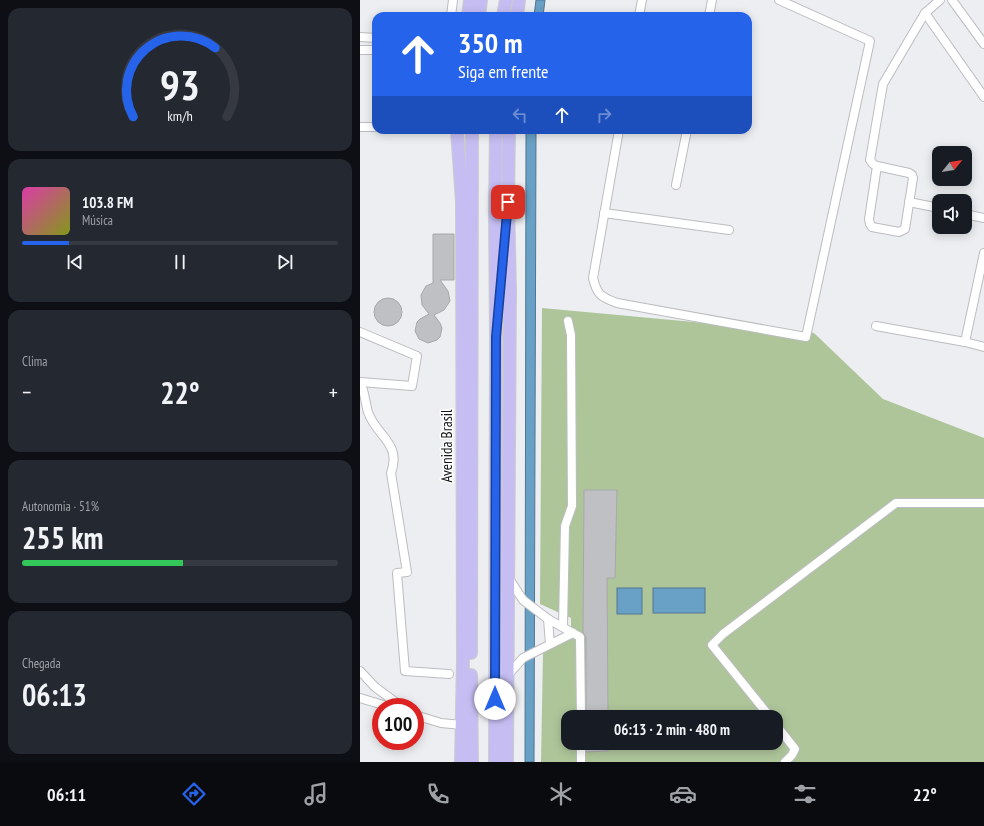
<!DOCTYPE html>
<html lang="pt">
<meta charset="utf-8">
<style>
:root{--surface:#171b24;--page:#242831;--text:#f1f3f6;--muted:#9ea1a6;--line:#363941;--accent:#2563eb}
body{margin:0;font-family:"PT Sans Narrow",sans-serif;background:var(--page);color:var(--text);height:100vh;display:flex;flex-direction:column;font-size:15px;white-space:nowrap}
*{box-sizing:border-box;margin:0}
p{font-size:13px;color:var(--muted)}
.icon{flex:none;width:22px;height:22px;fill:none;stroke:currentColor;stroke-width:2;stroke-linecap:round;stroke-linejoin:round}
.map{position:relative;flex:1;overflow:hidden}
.sheet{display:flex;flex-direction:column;gap:8px;padding:8px;background:#0d0f14;width:360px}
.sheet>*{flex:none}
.top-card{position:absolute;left:12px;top:12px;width:380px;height:122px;border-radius:12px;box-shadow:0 2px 10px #0003;background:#2563eb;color:#fff;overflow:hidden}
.needle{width:26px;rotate:60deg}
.tools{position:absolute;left:572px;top:146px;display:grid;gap:8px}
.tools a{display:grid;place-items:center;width:40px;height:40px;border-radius:8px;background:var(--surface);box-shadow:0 2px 10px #0003;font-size:20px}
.speed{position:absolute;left:12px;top:698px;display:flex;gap:8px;font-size:20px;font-weight:700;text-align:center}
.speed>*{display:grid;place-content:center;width:52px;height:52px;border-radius:50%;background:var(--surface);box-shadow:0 2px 10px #0003;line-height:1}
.speed .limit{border:6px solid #d22;background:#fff;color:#111}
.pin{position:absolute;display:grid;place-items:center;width:34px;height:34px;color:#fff;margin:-17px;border-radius:8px;box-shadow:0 2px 6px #0006}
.me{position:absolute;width:44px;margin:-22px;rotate:0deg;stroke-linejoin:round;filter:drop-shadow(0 0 3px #0008)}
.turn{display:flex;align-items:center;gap:14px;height:84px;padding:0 20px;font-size:18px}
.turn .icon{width:52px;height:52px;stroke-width:2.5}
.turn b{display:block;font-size:28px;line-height:34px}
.lanes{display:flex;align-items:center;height:38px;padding:0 20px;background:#0003;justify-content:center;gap:20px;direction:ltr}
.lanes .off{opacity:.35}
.big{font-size:30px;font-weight:700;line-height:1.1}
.sheet .card{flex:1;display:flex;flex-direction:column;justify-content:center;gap:6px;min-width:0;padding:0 14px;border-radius:12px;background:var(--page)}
.sheet .dial{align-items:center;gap:0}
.dial svg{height:104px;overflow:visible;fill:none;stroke:var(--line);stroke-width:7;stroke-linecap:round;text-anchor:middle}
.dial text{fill:var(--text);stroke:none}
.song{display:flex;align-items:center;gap:12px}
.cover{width:48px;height:48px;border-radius:6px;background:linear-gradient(135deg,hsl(320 70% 55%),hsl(70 70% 35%))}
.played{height:4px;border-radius:2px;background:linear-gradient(90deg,var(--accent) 15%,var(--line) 15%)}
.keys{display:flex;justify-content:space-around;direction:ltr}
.heat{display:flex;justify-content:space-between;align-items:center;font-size:22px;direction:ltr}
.charge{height:6px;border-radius:3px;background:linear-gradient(90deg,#34c759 51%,var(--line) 0)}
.trip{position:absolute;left:201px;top:710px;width:222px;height:40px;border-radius:12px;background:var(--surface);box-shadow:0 2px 10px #0003;font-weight:700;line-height:40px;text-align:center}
.tabs{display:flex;height:64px;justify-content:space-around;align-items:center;background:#090b0e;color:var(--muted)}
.tabs .icon{width:28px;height:28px}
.tabs .on{color:var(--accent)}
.tabs b{font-size:18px;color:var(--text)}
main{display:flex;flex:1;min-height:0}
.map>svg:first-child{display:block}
.green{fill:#aec59a;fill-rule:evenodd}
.water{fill:#69a0c6;stroke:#507691}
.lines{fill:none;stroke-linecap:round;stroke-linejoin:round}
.stream{stroke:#507691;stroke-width:2}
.building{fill:#bfc0c3;stroke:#a8a8ab}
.minor-casing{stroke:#bcbdc1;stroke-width:10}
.highway-casing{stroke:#cbcccc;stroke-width:14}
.minor{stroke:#fff;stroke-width:8}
.highway{stroke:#c6bef3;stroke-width:12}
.route-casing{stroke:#184099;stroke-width:10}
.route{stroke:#2563eb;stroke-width:7}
.labels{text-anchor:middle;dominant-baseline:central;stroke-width:3;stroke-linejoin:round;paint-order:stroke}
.street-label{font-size:15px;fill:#141516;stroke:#fff}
</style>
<main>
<section class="sheet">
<div class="card dial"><svg viewBox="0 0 100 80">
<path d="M14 69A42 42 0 1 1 86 69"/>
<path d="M14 69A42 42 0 0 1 77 16" stroke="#2563eb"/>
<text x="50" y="56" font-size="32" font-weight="700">93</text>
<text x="50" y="72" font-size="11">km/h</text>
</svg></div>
<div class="card">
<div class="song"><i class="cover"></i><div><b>103.8 FM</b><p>Música</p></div></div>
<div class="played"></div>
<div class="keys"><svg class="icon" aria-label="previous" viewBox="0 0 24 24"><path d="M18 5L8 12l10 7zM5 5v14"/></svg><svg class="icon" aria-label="pause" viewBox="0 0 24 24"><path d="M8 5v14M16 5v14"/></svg><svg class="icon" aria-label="next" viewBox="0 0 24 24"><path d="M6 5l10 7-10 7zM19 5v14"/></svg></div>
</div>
<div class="card"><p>Clima</p>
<div class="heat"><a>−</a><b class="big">22°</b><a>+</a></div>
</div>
<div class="card"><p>Autonomia · 51%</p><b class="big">255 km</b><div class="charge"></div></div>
<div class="card"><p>Chegada</p><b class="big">06:13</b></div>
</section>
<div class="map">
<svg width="624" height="762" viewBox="0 0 624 762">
<rect width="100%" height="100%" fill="#eceef1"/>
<path class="green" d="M 182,308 L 454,333 L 523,399 L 624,438 L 624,762 L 181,762 L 183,653 L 211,636 L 211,618 L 180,604 ZM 208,717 L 416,717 L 416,743 L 208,743 Z"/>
<g class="water">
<polygon points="176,0 185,0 183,16 174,16"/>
<polygon points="166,130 176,130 174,762 165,762"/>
<rect x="257" y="588" width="25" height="26"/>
<rect x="293" y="588" width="52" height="25"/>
</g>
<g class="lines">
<polyline class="stream" points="0,46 13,46"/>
</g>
<g class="building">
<polygon points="73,234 94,234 94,280 80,280 88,291 90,301 84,310 74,315 80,323 82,328 80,337 77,340 68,343 59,339 55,331 57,322 60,319 69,314 62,305 61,295 66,286 73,283"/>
<circle cx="28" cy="312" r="14"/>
<polygon points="224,490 257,490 255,578 247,578 248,717 226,717 226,637 223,632"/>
<polygon points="226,743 248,743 248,751 226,752"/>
</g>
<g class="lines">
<defs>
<g id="minor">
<polyline points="592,0 624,44"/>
<polyline points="565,13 624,97"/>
<polyline points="91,16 93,0"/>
<polyline points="279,16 282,0"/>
<polyline points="349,16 352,0"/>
<polyline points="0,37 16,38"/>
<polyline points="0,50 16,50"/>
<polyline points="0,127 16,127"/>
<path d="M 259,130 L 233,278 C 237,295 241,297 257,303 L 446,337 L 510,41 L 419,0"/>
<polyline points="517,166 509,219 510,224 512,227 539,232 545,229 553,178 552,175 549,173 517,166 513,164 510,160 523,84 565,13 580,0"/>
<polyline points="316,185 327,130"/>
<polyline points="549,202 579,208"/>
<polyline points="244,213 369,230"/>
<polyline points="605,214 624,218"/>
<polyline points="624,253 605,342 624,347"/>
<polyline points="516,326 605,342"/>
<polyline points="0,332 57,356 52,386 0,382"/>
<path d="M 0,382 C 5,392 5,402 8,412 C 16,436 42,443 31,473 L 47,572 L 37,573 L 45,671 L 89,674"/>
<polyline points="148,577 163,600 188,619 220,637 221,717"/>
<polyline points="188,619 190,644"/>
<polyline points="203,627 205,526 212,506 211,335 208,321"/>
<polyline points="0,671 15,687 42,707"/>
<polyline points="147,676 163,658 213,633"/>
<polyline points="0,698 30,707"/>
<polyline points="55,715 81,723 102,725"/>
<polyline points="410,717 352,645 363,634 536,503 624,503"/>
<polyline points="416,725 435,749 432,755 425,762"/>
<polyline points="221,743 221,762"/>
</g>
<g id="highway">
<polyline points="108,16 110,0"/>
<polyline points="119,16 121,0"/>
<polyline points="143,16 146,0"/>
<polyline points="157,16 159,0"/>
<polyline points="97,130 102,202 103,660 101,762"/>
<polyline points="111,653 112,130"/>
<polyline points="111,675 112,762"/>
<polyline points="135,762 136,337 135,211 136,130"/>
<polyline points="147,762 150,290 148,202 149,130"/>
</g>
</defs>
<use href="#minor" class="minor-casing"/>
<use href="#highway" class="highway-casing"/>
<use href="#minor" class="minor"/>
<use href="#highway" class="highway"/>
</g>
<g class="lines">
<defs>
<polyline id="route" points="135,699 136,337 148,202"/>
</defs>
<use href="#route" class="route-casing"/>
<use href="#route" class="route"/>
</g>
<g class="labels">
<g class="street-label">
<text transform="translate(86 446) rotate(-90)">Avenida Brasil</text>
</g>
</g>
</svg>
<div class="tools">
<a><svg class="needle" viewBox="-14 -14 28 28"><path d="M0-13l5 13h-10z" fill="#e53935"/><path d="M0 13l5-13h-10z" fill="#9ea1a6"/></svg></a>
<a><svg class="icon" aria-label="sound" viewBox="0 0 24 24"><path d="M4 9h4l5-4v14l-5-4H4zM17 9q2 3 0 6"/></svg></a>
</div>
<div class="speed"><div class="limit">100</div></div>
<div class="pin" style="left:148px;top:202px;background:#d93025"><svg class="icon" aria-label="arrive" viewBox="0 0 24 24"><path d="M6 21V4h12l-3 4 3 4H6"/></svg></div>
<svg class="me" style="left:135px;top:699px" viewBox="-20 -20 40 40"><circle r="19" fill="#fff"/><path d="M0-13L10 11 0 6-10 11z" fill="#2563eb"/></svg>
<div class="trip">06:13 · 2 min · 480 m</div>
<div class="top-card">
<div class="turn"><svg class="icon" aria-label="ahead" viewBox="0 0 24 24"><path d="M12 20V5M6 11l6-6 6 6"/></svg><div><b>350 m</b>Siga em frente</div></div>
<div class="lanes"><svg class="icon off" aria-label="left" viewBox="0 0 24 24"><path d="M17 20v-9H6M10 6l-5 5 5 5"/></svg><svg class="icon" aria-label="ahead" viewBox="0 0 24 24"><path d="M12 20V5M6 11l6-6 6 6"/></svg><svg class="icon off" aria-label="right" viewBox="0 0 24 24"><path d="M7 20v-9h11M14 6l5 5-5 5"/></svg></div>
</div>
</div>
</main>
<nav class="tabs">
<b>06:11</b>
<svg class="icon on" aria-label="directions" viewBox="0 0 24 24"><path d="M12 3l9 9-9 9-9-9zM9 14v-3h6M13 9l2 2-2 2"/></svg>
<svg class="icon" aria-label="music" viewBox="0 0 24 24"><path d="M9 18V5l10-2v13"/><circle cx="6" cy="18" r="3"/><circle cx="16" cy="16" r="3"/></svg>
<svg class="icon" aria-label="phone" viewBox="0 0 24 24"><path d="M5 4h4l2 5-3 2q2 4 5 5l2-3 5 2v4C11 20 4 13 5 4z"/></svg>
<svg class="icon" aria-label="climate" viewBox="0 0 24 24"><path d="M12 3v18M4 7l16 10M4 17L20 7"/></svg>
<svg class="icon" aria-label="car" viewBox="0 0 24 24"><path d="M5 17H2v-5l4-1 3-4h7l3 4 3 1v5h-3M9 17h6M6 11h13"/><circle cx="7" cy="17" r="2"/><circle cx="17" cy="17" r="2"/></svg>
<svg class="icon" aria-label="filters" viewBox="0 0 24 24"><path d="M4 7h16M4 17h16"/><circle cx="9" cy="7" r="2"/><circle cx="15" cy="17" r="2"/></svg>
<b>22°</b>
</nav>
